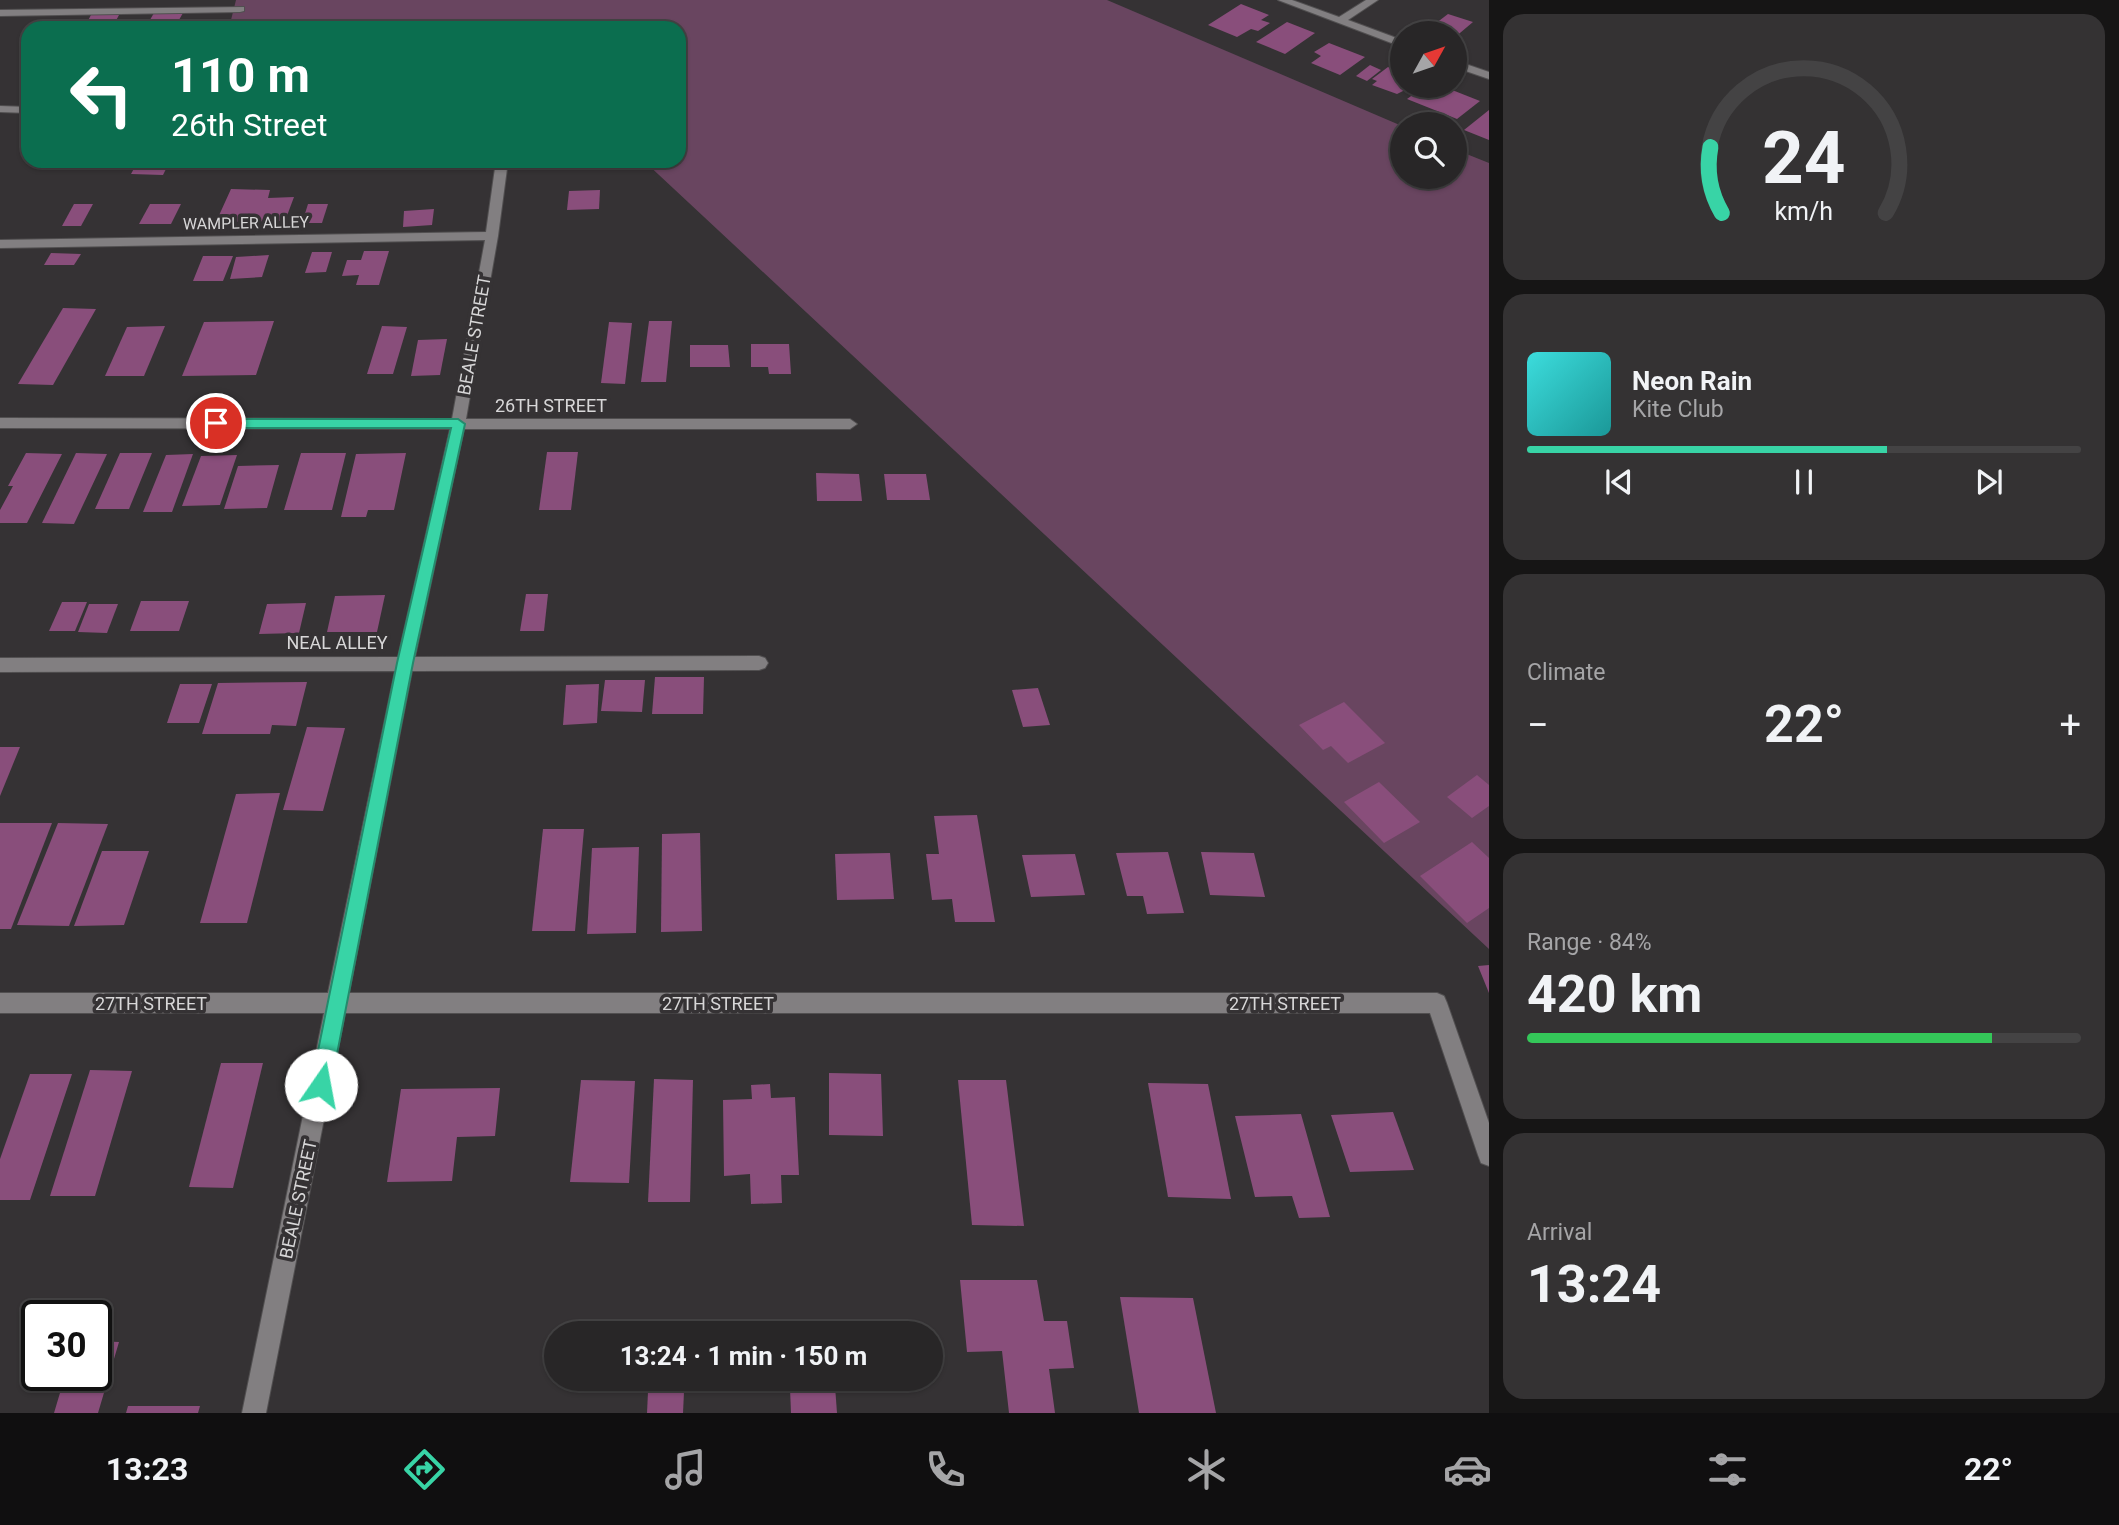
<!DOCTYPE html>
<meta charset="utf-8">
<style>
:root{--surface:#282627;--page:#343233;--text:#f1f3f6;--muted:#a5a5a7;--line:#444344;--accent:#38d4a6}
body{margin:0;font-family:Roboto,sans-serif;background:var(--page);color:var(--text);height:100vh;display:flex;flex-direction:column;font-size:26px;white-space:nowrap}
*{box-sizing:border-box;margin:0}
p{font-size:23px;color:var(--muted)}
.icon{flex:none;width:38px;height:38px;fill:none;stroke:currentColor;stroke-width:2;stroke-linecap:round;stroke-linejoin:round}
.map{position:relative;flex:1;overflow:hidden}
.sheet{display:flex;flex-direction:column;gap:14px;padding:14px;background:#161515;width:630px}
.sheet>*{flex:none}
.top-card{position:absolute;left:21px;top:21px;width:665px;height:147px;border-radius:21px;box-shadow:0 2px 5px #0004,0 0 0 2px var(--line);background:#0b6e4f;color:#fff;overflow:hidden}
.needle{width:46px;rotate:50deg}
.controls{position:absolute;left:1390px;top:21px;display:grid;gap:14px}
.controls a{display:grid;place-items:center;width:77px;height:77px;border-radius:50%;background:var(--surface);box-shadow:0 2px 5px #0004,0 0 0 2px var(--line);font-size:35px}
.speed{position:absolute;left:21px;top:1300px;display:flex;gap:14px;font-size:35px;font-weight:700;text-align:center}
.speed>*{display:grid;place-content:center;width:91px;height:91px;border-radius:50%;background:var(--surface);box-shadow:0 2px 5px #0004,0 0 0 2px var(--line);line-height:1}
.speed .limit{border:4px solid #111;border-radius:10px;background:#fff;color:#111}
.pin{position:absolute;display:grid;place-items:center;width:60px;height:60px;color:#fff;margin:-30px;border:4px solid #fff;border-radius:50%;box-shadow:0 2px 7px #0007}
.me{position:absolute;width:77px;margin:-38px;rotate:12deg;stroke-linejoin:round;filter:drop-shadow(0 0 5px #0008)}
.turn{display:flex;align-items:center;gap:24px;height:147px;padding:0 35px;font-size:32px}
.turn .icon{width:91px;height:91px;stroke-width:2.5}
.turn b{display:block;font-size:49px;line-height:60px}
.big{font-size:52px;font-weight:700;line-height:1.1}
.sheet .card{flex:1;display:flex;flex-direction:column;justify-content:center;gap:10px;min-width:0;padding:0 24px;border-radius:21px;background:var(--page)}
.sheet .dial{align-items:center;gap:0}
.dial svg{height:182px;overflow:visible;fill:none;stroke:var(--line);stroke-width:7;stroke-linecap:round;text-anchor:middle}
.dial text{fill:var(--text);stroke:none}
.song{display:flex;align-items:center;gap:21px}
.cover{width:84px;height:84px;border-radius:10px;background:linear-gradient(135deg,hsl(180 70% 55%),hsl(180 70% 35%))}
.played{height:7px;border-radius:4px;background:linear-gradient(90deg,var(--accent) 65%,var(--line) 65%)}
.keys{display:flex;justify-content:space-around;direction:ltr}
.heat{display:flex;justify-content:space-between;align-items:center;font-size:38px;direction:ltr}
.charge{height:10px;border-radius:5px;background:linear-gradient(90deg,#34c759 84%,var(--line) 0)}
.trip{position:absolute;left:544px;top:1321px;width:399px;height:70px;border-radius:35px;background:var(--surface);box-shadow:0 2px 5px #0004,0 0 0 2px var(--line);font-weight:700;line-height:70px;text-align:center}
.dock{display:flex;height:112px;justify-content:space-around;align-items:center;background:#100f10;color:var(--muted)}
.dock .icon{width:49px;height:49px}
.dock .current{color:var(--accent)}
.dock b{font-size:32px;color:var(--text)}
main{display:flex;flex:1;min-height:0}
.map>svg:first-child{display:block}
.green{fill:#694560}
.building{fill:#894e7b}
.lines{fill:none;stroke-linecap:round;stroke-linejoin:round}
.minor-casing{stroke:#514f50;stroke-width:2}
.minor{fill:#827f81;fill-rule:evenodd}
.route{fill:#38d4a6;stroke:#248a6c;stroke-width:2}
.labels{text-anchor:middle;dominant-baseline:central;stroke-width:7;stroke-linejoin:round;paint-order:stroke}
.far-street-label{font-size:16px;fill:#d8d7d8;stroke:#353234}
.street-label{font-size:18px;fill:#d8d7d8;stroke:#353234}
</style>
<main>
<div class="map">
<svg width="1489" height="1413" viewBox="0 0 1489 1413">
<rect width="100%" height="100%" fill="#353234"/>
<polygon class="green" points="236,0 1107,0 1402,126 1402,177 1454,177 1454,149 1489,163 1489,949 644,161 679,161 679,28 229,28"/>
<g class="building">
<polygon points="1241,4 1269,15 1261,20 1270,23 1258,31 1251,29 1237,37 1208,25"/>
<polygon points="154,13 183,13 176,25 147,25"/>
<polygon points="1448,14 1473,22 1454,38 1454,33 1436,33 1427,30"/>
<polygon points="91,15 119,15 113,26 85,26"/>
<polygon points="1287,22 1315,33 1285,54 1256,42"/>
<polygon points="1329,43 1365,57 1340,75 1311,63 1321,56 1314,52"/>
<polygon points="1370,65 1381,70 1367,81 1356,76"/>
<polygon points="1388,67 1402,72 1402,86 1413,86 1397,94 1372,85 1377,81 1372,79"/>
<polygon points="1425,86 1442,86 1480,101 1457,119 1407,99"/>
<polygon points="1489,110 1489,140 1464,130"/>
<polygon points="138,161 170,161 163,175 131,174"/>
<polygon points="177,161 202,161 197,170 172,170"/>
<polygon points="357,161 380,161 378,169 354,169"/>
<polygon points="568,161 621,161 619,170 566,170"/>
<polygon points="231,189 270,190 268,198 294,197 285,221 216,222"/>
<polygon points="600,190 599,209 567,210 569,191"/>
<polygon points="74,204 93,204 81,226 62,226"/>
<polygon points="150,204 181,204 171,224 139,224"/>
<polygon points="308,204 328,204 322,223 302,223"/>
<polygon points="434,209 432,225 403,227 404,211"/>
<polygon points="364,251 389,251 379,285 356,285 359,275 342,276 347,260 361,260"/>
<polygon points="312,252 332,252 326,272 305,273"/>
<polygon points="51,253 81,254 74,265 44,265"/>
<polygon points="269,255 262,277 230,279 236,257"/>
<polygon points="203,256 233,256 223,281 193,281"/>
<polygon points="63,308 96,309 53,385 18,384"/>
<polygon points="274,321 256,375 182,376 204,322"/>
<polygon points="649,321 672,321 666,382 641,382"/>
<polygon points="609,322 632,323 625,384 601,383"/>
<polygon points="165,326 144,376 105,376 127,327"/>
<polygon points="382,326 407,327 393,374 367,374"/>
<polygon points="447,339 440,375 411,376 418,340"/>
<polygon points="751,344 789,344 791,374 769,374 768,367 751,367"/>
<polygon points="690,345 728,345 730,367 690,367"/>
<polygon points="547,452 578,452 571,510 539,510"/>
<polygon points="26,453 62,454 27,523 0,523 0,510 13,486 8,486"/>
<polygon points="76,453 107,454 74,524 42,523"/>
<polygon points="120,453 152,453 129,509 95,509"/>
<polygon points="301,453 346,453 332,510 284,510"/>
<polygon points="406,453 394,510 368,510 366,517 341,517 356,454"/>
<polygon points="193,454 172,512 143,512 166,455"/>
<polygon points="237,455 220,505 182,506 201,456"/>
<polygon points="279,465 267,508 224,509 238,466"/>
<polygon points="816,473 859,474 862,501 817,501"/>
<polygon points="884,474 926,474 930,500 887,500"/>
<polygon points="526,594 548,594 544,631 520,631"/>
<polygon points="385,595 377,632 327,632 335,596"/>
<polygon points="141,601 189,601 179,631 130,631"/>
<polygon points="62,602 87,602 75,631 49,631"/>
<polygon points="306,603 299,633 259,634 267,604"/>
<polygon points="89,604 118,604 107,633 78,632"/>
<polygon points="655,677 704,677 703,714 652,714"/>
<polygon points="605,680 645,680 642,712 601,711"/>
<polygon points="307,682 296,726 272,725 270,734 202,734 218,683"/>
<polygon points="180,684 212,684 199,723 167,723"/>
<polygon points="599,684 597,723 563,725 566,685"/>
<polygon points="1038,688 1050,725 1023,727 1012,690"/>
<polygon points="1344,702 1385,743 1348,763 1331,746 1323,750 1299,725"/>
<polygon points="307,727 345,728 323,811 283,810"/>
<polygon points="0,747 20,747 0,796"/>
<polygon points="1477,775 1489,785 1489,806 1472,818 1447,797"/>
<polygon points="1379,782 1420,822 1384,843 1344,802"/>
<polygon points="280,793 247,923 200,923 236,794"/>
<polygon points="977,815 995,922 955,922 952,899 932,900 926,854 939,854 934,816"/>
<polygon points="0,823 52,823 11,929 0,929"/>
<polygon points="58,823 108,824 69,926 17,925"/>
<polygon points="543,829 584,829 575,931 532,931"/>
<polygon points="700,833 702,931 661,932 662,834"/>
<polygon points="1472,842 1489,858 1489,908 1467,923 1420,876"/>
<polygon points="639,847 636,933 587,934 592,848"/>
<polygon points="102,851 149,851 124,925 74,926"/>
<polygon points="1168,852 1184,913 1147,914 1143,896 1127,896 1116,853"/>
<polygon points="1201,852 1254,853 1265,897 1210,895"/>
<polygon points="890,853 894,899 837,900 835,854"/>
<polygon points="1075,854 1085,895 1031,897 1022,855"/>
<polygon points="1489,965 1489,993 1478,966"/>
<polygon points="221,1063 263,1063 233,1188 189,1187"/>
<polygon points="90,1070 132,1071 95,1196 50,1196"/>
<polygon points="829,1073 881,1074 883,1136 829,1135"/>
<polygon points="30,1074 72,1074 30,1200 0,1200 0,1159"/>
<polygon points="654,1079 693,1080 690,1202 648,1202"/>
<polygon points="581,1080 635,1081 629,1183 570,1182"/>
<polygon points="958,1080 1006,1080 1024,1226 972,1225"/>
<polygon points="1148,1083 1208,1084 1231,1199 1168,1197"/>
<polygon points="770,1084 771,1098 795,1097 799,1175 781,1175 782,1203 751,1204 750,1174 724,1176 723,1100 752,1099 751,1085"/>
<polygon points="500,1088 495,1136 457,1137 452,1181 387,1182 401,1089"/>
<polygon points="1393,1112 1414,1170 1350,1172 1331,1115"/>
<polygon points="1301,1114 1330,1217 1299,1218 1292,1196 1255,1197 1235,1116"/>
<polygon points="960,1280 1037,1280 1044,1321 1067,1321 1074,1368 1049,1369 1055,1413 1009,1413 1002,1351 967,1352"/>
<polygon points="1120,1297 1193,1298 1216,1413 1139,1413"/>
<polygon points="96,1341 119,1342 98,1413 54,1413 65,1376 96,1376"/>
<polygon points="835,1386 837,1413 791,1413 790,1388"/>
<polygon points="648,1392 684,1392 683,1413 647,1413"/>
<polygon points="128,1406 200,1406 198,1413 126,1413"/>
</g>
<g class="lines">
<defs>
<g id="minor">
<polygon points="1278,0 1292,0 1339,17 1366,0 1378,0 1348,20 1402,40 1402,47"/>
<polygon points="244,7 244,11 240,12 0,16 0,10"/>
<polygon points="1454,60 1489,72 1489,79 1454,67"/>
<polygon points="0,106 28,107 28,113 0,112"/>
<polygon points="496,161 508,161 498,236 466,419 850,419 857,424 850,429 464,429 415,657 759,656 765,658 768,663 765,668 759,670 412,671 349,993 1437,993 1444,996 1447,1003 1489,1123 1489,1166 1481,1163 1478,1155 1430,1013 345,1013 266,1413 242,1413 324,1013 0,1013 0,993 328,993 395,671 0,672 0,658 398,657 450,429 0,428 0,418 452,419 485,240 0,248 0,240 486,232"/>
</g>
</defs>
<use href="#minor" class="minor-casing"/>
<use href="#minor" class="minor"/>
</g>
<polygon class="route" points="216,419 458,419 465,424 413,663 331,1085 328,1092 321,1095 314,1092 311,1085 397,663 451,428 216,428 209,423"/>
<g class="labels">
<g class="far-street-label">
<text transform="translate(246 223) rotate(-1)">WAMPLER ALLEY</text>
</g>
<g class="street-label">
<text transform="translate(474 335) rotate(-80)">BEALE STREET</text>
<text x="551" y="405">26TH STREET</text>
<text x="337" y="642">NEAL ALLEY</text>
<text x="151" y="1003">27TH STREET</text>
<text x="718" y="1003">27TH STREET</text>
<text x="1285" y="1003">27TH STREET</text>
<text transform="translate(298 1199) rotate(-78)">BEALE STREET</text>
</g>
</g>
</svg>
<div class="controls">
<a><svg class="needle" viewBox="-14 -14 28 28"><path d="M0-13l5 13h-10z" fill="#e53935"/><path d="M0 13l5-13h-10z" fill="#a5a5a7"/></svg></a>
<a><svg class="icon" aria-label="search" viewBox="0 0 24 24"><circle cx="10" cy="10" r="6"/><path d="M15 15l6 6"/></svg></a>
</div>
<div class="speed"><div class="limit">30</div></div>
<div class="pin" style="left:216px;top:423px;background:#d93025"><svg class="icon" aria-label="arrive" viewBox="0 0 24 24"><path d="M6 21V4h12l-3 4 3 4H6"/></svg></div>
<svg class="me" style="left:321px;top:1085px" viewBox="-20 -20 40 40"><circle r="19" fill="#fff"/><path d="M0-13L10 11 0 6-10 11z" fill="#38d4a6"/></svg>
<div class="trip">13:24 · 1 min · 150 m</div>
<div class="top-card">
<div class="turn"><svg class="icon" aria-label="left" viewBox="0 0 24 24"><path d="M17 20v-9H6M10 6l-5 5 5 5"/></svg><div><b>110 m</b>26th Street</div></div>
</div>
</div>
<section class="sheet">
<div class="card dial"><svg viewBox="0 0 100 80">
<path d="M14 69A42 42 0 1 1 86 69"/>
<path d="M14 69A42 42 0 0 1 9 40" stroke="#38d4a6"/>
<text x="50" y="56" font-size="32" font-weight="700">24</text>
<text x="50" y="72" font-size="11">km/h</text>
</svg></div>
<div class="card">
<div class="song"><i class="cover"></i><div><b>Neon Rain</b><p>Kite Club</p></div></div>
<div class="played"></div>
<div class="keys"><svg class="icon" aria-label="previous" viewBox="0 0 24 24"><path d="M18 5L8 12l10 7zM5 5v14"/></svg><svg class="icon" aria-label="pause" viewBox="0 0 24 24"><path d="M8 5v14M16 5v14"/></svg><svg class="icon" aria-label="next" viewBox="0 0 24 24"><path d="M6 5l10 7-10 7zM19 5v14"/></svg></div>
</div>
<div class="card"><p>Climate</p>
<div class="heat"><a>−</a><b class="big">22°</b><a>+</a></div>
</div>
<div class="card"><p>Range · 84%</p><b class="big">420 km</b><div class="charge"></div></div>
<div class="card"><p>Arrival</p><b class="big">13:24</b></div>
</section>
</main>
<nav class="dock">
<b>13:23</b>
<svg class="icon current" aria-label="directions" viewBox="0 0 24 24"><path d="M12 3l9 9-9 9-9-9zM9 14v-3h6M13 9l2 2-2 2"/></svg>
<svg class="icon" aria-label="music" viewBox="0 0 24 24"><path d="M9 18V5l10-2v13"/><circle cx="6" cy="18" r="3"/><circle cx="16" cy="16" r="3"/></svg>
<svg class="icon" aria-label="phone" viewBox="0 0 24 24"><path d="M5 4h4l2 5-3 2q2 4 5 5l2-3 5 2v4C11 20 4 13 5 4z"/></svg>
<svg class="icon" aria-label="climate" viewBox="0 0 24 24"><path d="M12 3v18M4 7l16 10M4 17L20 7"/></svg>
<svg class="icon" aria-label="car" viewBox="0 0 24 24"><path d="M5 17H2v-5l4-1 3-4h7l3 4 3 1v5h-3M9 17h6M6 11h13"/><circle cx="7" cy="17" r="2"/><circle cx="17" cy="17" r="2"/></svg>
<svg class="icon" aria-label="filters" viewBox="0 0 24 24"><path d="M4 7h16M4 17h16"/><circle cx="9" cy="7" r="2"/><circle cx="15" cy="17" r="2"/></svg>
<b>22°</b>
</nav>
